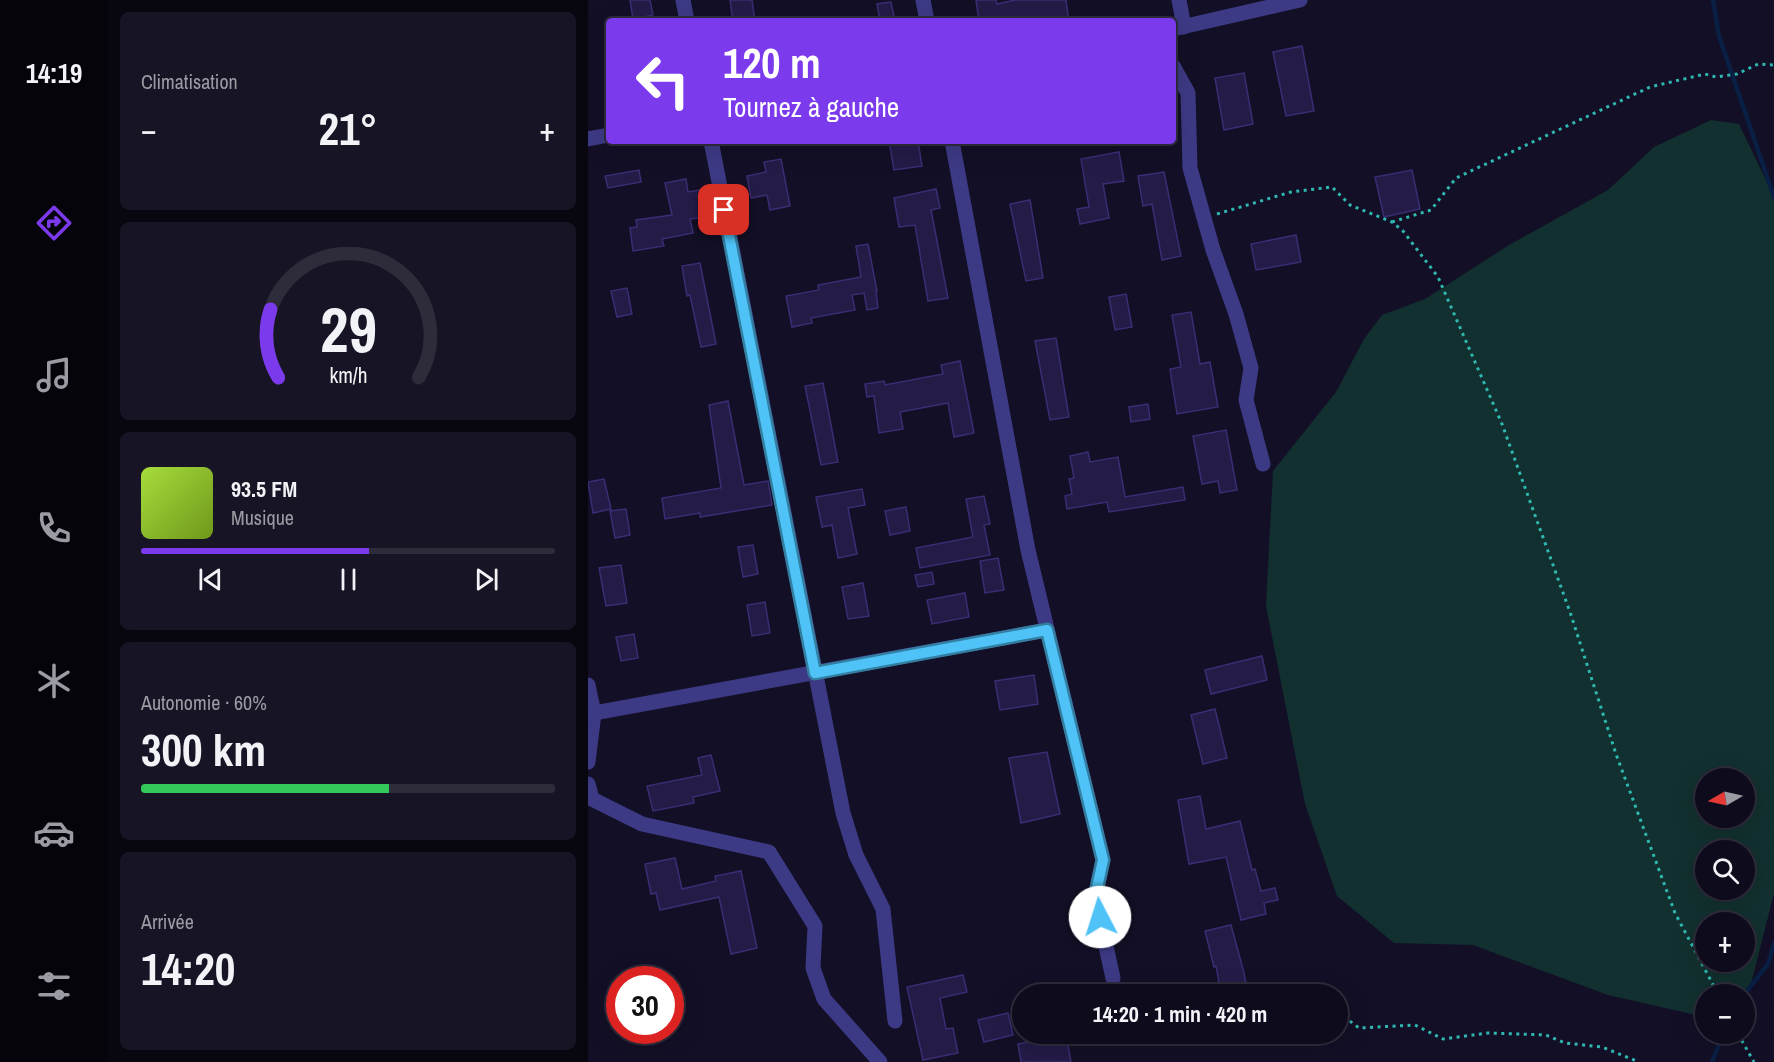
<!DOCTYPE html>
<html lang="fr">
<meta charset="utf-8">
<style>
:root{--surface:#0e0b1c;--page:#171425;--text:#f1f3f6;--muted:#9b9ba3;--line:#2e2b3b;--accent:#7c3aed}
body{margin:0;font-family:"Archivo Narrow",sans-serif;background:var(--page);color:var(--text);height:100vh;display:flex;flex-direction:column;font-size:22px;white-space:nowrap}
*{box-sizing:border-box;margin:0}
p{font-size:20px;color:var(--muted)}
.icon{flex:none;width:33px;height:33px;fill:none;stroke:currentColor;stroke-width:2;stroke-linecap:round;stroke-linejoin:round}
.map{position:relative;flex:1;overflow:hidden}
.side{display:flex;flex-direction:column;gap:12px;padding:12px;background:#08060f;width:480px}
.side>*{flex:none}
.guide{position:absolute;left:18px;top:18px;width:570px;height:126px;border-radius:6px;box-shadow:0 6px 24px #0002,0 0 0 2px var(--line);background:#7c3aed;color:#fff;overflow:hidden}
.needle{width:39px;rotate:261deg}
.fabs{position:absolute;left:1107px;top:768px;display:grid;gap:12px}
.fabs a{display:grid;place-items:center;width:60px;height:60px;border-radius:50%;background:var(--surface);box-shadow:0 6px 24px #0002,0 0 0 2px var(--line);font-size:30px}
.speed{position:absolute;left:18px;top:966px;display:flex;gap:12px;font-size:30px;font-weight:700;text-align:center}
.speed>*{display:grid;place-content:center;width:78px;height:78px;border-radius:50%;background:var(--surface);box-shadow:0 6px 24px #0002,0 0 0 2px var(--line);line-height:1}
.speed .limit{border:9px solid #d22;background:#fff;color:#111}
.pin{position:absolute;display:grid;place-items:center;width:51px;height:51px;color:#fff;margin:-26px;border-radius:12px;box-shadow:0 3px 9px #0006}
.me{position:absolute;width:66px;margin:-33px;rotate:355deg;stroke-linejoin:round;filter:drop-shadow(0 0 4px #0008)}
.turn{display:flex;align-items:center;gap:21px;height:126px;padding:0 18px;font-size:27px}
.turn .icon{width:78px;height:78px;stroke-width:2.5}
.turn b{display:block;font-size:42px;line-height:51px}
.big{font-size:45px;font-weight:700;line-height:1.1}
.side .tile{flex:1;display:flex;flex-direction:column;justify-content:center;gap:9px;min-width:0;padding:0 21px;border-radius:9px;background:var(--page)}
.side .dial{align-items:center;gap:0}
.dial svg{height:156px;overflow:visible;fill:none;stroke:var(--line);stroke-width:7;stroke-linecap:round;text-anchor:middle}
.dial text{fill:var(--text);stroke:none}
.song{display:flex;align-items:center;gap:18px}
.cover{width:72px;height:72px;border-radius:9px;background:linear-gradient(135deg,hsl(80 70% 55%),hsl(80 70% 35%))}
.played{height:6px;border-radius:3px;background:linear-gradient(90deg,var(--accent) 55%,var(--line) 55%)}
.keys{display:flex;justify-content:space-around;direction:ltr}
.heat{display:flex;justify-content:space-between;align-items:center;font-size:33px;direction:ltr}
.charge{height:9px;border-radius:4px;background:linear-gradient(90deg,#34c759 60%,var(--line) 0)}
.trip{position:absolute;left:424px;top:984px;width:336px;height:60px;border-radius:30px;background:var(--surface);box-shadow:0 6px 24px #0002,0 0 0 2px var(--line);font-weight:700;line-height:60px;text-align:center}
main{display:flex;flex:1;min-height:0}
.tabs{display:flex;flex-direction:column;width:108px;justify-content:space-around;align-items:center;background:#06040b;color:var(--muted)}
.tabs .icon{width:42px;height:42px}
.tabs .selected{color:var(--accent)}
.tabs b{font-size:27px;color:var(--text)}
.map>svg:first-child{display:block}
.green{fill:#12302f;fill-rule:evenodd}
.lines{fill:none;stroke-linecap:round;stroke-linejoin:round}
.stream{stroke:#0a1f44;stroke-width:4.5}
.building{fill:#241b47;stroke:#3b2d73;stroke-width:1.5}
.path{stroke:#2fb8b0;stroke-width:3;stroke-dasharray:3 4.5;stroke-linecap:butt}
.minor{stroke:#3d3a85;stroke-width:15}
.route-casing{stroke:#337fa1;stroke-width:15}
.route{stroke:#4fc3f7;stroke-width:10}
</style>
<main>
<nav class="tabs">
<b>14:19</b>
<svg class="icon selected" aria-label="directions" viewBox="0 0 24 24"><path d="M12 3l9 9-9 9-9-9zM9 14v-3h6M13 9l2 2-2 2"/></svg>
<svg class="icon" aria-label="music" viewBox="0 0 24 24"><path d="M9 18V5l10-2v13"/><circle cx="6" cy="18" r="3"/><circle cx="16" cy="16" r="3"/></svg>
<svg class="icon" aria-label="phone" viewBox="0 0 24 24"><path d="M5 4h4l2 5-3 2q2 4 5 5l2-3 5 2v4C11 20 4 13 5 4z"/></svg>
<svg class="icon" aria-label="climate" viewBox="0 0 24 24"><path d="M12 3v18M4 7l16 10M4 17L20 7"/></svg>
<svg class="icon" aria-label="car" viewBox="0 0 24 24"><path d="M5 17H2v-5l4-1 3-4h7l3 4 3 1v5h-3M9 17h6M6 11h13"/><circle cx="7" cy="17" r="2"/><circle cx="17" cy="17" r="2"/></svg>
<svg class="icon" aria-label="filters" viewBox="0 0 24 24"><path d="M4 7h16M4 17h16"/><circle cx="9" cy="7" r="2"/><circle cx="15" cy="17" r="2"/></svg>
</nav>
<section class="side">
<div class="tile"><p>Climatisation</p>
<div class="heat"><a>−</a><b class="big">21°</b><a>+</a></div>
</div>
<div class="tile dial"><svg viewBox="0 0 100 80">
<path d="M14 69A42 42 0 1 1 86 69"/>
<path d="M14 69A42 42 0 0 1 10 34" stroke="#7c3aed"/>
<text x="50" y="56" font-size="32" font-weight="700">29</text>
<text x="50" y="72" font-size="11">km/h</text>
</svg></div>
<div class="tile">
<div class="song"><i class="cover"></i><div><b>93.5 FM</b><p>Musique</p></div></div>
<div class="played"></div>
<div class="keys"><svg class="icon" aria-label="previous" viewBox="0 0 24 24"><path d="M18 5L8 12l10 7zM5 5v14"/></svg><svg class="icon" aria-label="pause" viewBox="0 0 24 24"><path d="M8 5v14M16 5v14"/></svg><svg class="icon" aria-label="next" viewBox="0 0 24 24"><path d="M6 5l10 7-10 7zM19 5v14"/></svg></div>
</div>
<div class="tile"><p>Autonomie · 60%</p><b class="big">300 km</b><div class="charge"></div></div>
<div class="tile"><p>Arrivée</p><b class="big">14:20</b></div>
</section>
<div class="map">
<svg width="1186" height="1062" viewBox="0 0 1186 1062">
<rect width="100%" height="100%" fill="#130f26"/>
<path class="green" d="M 1123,120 L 1151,124 L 1186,197 L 1186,893 L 1159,1000 L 1157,1001 L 1156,994 L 1118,994 L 1117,1017 L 1020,995 L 885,945 L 806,943 L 749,896 L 717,804 L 678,606 L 685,471 L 748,392 L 776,339 L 794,315 L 837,299 L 921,245 L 1020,190 L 1066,147 ZM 1118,778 L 1156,778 L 1156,818 L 1118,818 ZM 1118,850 L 1156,850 L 1156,890 L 1118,890 ZM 1118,922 L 1156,922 L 1156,962 L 1118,962 Z"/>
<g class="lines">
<g class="stream">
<polyline points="1125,0 1131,36 1186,197"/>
<polyline points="1156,995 1180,964 1186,943"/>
<polyline points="1124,1062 1135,1034"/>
</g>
</g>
<g class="building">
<polygon points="42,0 62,0 65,15 45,19"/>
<polygon points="142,0 164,0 167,21 145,21"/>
<polygon points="388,0 408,0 409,4 427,0 478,0 481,21 391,21"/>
<polygon points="303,2 307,21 292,21 289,4"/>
<polygon points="714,46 726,111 698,116 685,52"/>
<polygon points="656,73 665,124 636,130 627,78"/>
<polygon points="301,141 330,141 334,166 306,170"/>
<polygon points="531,152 536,181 515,184 521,218 492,224 489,209 501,207 493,159"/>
<polygon points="193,159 202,206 182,210 179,195 163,198 159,176 178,172 176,162"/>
<polygon points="51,170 53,182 20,188 17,176"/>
<polygon points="824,170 832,209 796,217 787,177"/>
<polygon points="576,172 593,256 574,260 564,204 555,206 550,176"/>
<polygon points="98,179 100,192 118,189 122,216 102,219 105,233 74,239 76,246 45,251 42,228 49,227 48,220 84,215 77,183"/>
<polygon points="348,189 352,208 343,210 360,298 340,301 327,225 311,227 306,198"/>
<polygon points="442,200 455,278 438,281 422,204"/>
<polygon points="708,235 713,262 668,270 663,244"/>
<polygon points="280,244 289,291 288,291 290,308 279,310 276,293 264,295 267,310 223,318 224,323 204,327 198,296 231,290 230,285 273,277 268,246"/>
<polygon points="112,263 128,344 113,347 102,295 99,296 94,266"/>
<polygon points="39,288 44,314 29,317 23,291"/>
<polygon points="538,294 544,327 527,330 521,297"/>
<polygon points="603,312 612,364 622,362 630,407 589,414 582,369 593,367 584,315"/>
<polygon points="468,338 481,417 462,420 447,341"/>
<polygon points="372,361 386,433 366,437 360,403 312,412 315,429 291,433 286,396 279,397 277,384 296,381 297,385 355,374 353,365"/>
<polygon points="235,383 250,462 233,465 217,386"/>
<polygon points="140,401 156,485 180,481 184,505 112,517 112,513 77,519 74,498 133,488 121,405"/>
<polygon points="560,404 562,419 543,422 541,407"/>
<polygon points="638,430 649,490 632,493 630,481 614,484 605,436"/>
<polygon points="500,452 502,462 530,457 537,497 595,487 597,500 521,512 519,502 479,509 477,496 484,494 481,479 486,478 482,456"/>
<polygon points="16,479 23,509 5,513 0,482"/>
<polygon points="274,489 277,505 260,508 269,554 250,558 244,525 234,527 228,497"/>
<polygon points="396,496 402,524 396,525 402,555 332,568 328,548 385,537 378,499"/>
<polygon points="318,507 322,531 302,535 297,511"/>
<polygon points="38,509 42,535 27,538 22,511"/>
<polygon points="165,545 170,574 155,577 150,547"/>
<polygon points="410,558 416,590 397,593 392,561"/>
<polygon points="33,565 39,603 18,606 11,568"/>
<polygon points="344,572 346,584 330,587 327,575"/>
<polygon points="275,583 281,616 260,619 254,587"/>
<polygon points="377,593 381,617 344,624 339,600"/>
<polygon points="177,602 182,633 164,636 159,605"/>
<polygon points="46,634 50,658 33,661 28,637"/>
<polygon points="674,656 679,680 623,694 617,670"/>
<polygon points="446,675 450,704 412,710 407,681"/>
<polygon points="627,709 639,758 615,764 603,715"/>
<polygon points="459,752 472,814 433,823 421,758"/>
<polygon points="123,755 132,791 105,797 106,803 65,811 59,786 114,775 110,758"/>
<polygon points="612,796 618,829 652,821 664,870 667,869 673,891 687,888 690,900 676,903 678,914 653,920 638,857 601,864 590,800"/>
<polygon points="87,858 94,889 128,881 127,876 153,871 169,948 143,954 131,897 72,910 68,893 63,894 57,864"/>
<polygon points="643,925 656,973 660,994 633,994 628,966 626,967 617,931"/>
<polygon points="375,975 379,992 352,998 358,1029 365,1028 370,1053 335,1060 319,987"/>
<polygon points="420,1013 425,1035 396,1042 390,1020"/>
<polygon points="478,1034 483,1062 433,1062 430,1044"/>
</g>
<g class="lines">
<g class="path">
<polyline points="629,214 703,192 744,187 762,205 804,222 815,231 850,277 914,424 982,612 1028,754 1087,913 1130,994"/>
<polyline points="804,222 843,210 868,178 1062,87 1117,74 1128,77 1149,74 1170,64 1186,65"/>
<polyline points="750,1012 771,1028 827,1025 855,1039 900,1033 958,1035 977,1043 1014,1047 1051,1062"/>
<polyline points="1150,1034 1166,1062"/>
</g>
<g class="minor">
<polyline points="95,0 99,21"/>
<polyline points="335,0 339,21"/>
<polyline points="591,0 596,27"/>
<polyline points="585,29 712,0"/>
<polyline points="585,66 600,93 602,168 625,250 648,314 663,368 658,400 675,464"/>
<polyline points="0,139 21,135"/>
<polyline points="123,141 255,813 268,855 295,909 307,1021"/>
<polyline points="364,141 440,550 515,860 507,897 525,978"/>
<polyline points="0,685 6,713 0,762"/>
<polyline points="0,714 459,630"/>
<polyline points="0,784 4,799 54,824 181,852 227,926 225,968 236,999 292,1062"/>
</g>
</g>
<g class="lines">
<defs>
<polyline id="route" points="136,210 227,673 459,630 515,860 507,897 512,917"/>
</defs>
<use href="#route" class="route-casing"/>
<use href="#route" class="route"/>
</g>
</svg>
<div class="fabs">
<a><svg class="needle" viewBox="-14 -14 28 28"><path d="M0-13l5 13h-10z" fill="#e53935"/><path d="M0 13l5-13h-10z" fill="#9b9ba3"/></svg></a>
<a><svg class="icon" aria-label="search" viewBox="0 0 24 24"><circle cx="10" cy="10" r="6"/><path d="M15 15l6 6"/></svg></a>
<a>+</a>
<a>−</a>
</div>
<div class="speed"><div class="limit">30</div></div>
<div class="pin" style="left:136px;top:210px;background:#d93025"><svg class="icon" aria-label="arrive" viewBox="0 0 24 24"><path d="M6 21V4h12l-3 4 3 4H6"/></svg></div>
<svg class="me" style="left:512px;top:917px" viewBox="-20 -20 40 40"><circle r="19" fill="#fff"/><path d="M0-13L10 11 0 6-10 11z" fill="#4fc3f7"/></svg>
<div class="trip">14:20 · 1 min · 420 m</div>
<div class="guide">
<div class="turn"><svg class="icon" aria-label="left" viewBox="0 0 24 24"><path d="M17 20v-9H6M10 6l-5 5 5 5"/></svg><div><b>120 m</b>Tournez à gauche</div></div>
</div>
</div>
</main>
